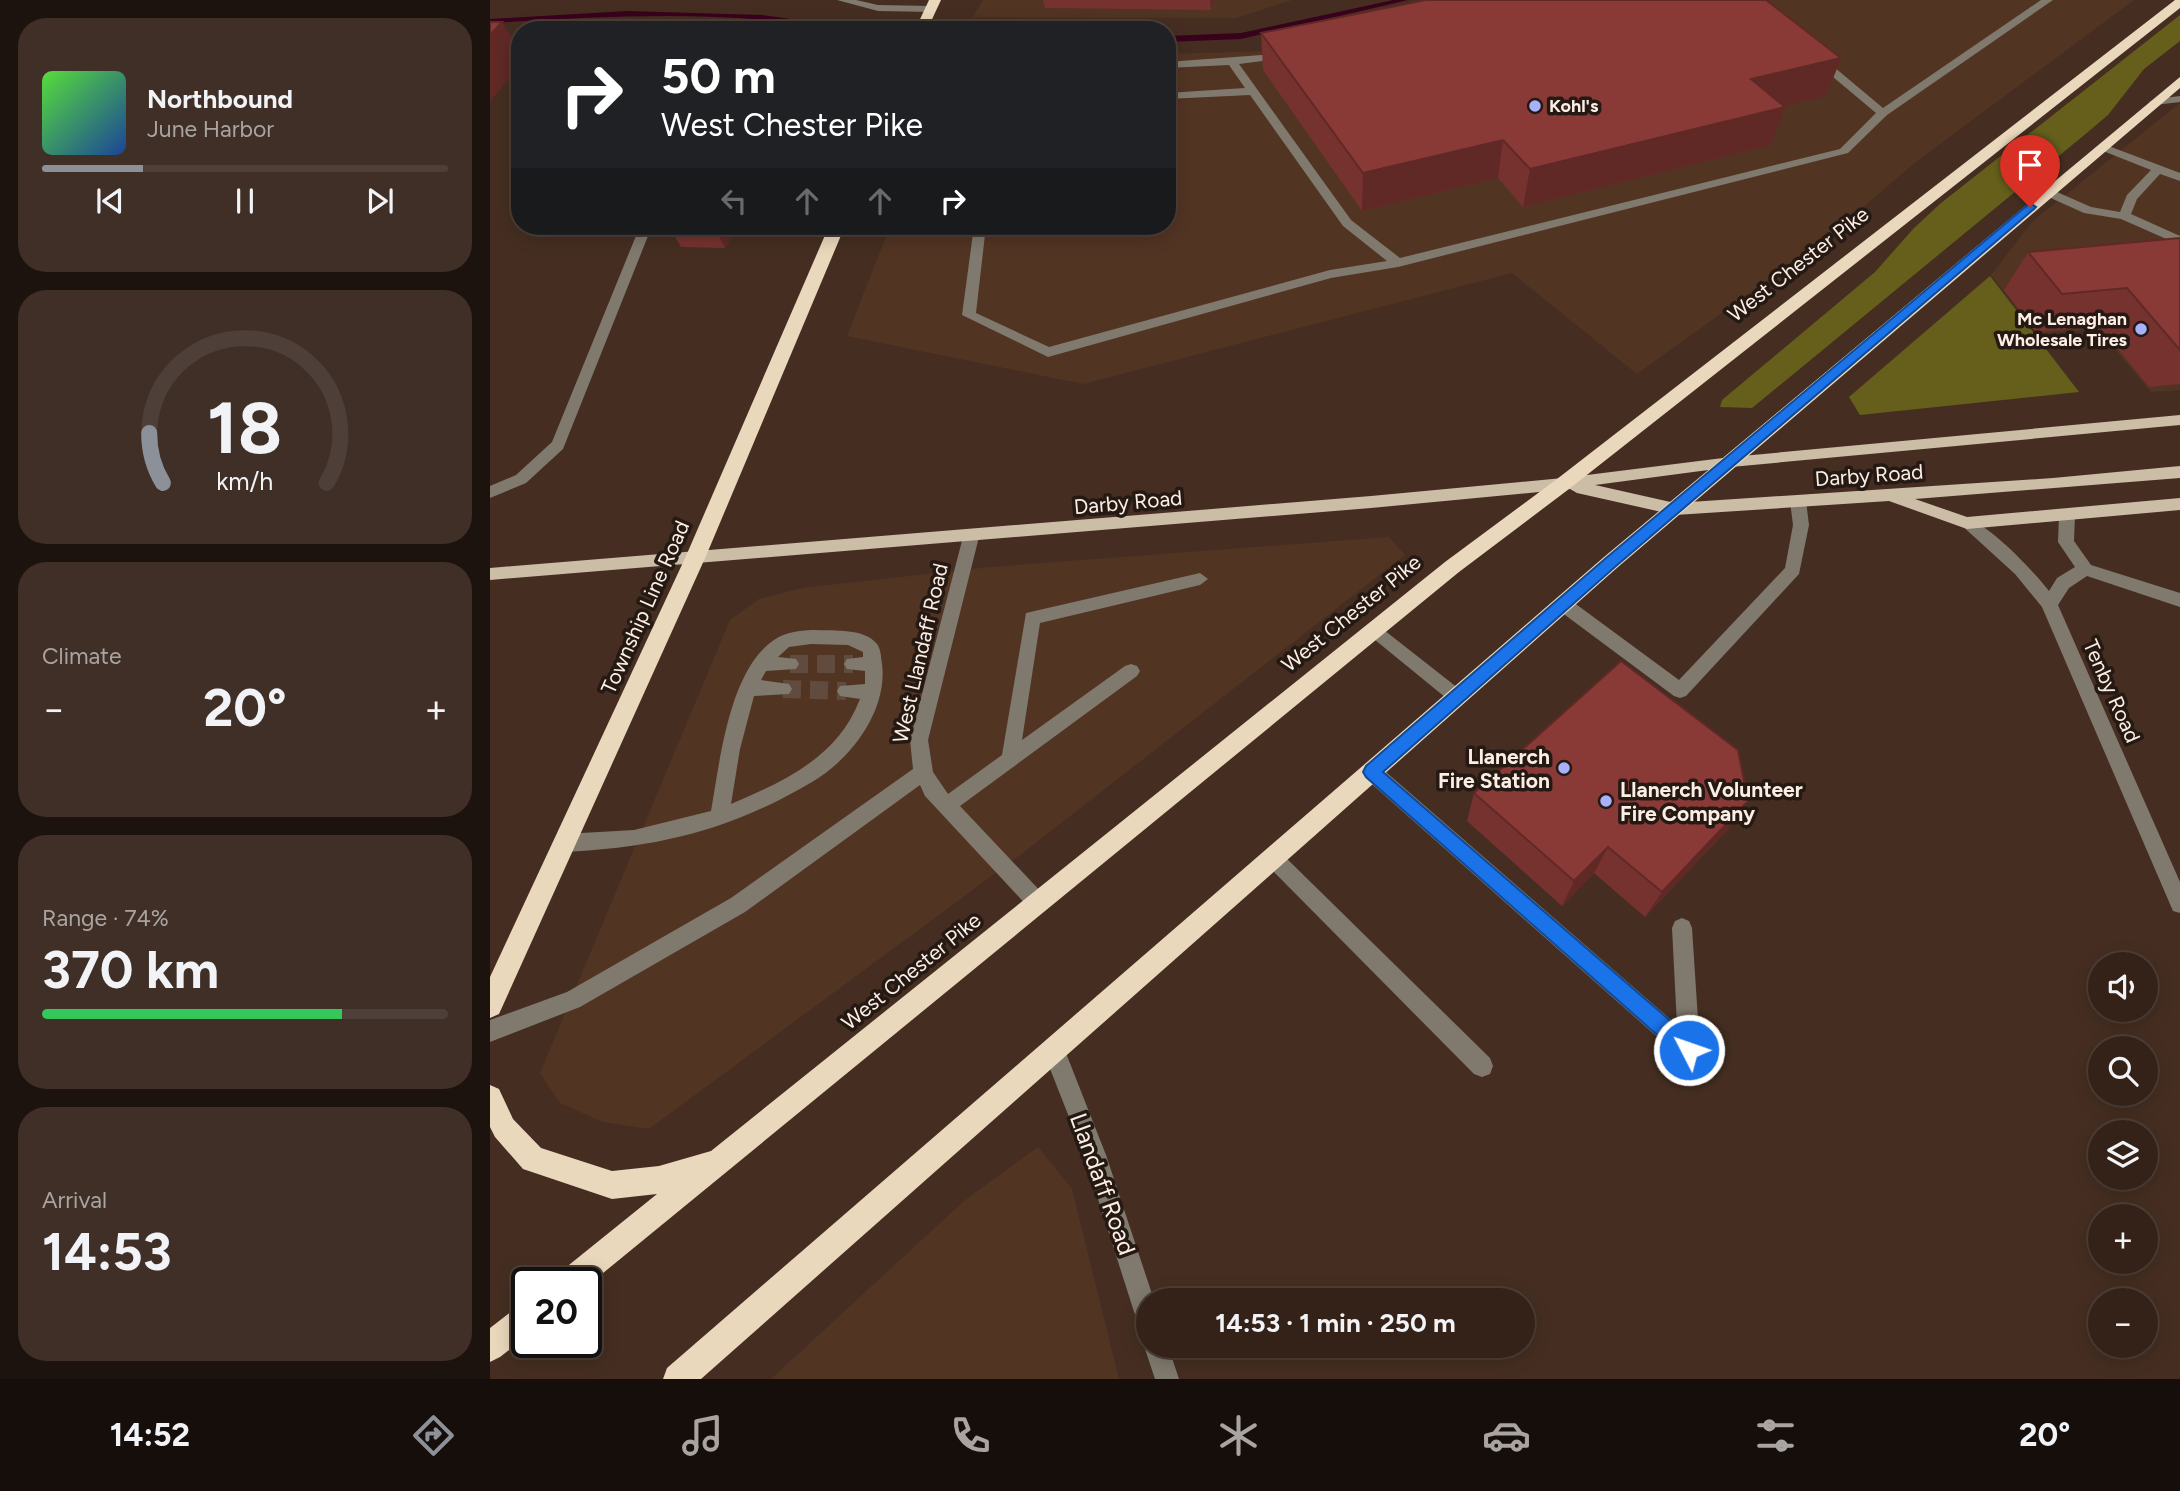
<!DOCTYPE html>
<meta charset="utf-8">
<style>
:root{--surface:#342219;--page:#3f2f26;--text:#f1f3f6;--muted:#a9a4a2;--line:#4e3f38;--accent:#8c9099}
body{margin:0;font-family:Figtree,sans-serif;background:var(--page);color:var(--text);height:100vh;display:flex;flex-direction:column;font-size:26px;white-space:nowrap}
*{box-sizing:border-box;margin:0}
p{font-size:23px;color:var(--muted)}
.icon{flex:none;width:38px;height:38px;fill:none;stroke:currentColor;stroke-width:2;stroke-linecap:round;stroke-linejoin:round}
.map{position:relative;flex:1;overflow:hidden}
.side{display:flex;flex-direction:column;gap:18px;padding:18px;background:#1d130e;width:490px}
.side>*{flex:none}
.banner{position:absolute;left:21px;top:21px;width:665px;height:214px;border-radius:28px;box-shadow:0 4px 18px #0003,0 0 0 2px var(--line);background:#202124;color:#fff;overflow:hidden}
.tools{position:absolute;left:1598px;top:952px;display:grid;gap:14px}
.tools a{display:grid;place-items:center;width:70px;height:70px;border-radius:50%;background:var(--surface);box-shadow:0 4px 18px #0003,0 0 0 2px var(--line);font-size:35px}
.speed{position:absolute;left:21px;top:1267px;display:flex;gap:14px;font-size:35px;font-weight:700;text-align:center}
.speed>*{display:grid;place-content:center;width:91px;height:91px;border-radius:50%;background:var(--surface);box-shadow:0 4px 18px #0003,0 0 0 2px var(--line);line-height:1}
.speed .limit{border:4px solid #111;border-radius:10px;background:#fff;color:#111}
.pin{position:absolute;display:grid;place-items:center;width:60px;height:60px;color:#fff;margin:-72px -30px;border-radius:50% 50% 50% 0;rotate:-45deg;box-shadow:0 0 7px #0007}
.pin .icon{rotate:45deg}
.me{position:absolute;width:77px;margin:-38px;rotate:311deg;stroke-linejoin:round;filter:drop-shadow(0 0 5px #0008)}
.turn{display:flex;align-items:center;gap:24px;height:147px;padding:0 35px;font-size:32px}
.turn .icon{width:91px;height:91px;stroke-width:2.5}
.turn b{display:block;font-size:49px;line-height:60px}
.lanes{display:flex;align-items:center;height:66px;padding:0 35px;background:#0003;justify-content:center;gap:35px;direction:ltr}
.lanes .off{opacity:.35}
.big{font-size:52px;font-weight:700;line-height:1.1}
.side .tile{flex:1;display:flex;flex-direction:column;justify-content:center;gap:10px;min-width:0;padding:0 24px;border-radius:28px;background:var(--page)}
.side .dial{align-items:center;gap:0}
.dial svg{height:182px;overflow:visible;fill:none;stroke:var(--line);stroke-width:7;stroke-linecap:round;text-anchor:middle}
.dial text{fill:var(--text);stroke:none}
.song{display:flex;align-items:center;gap:21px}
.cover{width:84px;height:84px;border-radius:10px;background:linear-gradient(135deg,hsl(110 70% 55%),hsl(220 70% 35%))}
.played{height:7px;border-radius:4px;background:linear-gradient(90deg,var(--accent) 25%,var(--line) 25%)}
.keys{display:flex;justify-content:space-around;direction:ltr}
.heat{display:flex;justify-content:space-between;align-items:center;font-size:38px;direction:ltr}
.charge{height:10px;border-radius:5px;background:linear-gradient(90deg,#34c759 74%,var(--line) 0)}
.trip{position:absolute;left:646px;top:1288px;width:399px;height:70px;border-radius:35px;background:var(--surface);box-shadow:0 4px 18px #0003,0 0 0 2px var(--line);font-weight:700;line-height:70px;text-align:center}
.dock{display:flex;height:112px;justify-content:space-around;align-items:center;background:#150e0a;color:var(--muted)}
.dock .icon{width:49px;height:49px}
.dock .on{color:var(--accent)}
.dock b{font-size:32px;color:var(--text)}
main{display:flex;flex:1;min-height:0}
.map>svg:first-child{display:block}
.built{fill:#523423}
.green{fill:#655f1b}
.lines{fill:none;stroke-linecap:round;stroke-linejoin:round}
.stream{fill:#39021c;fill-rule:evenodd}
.minor-tunnel{stroke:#614b3e;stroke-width:18;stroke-dasharray:18 9;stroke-linecap:butt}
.minor{fill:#80796e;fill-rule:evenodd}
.major{fill:#ccbda7;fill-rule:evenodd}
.highway{fill:#ead8bd;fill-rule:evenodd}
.wall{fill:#76322f}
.shaded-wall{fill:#602926}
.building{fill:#893a37;stroke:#602926;stroke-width:2}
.route{fill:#1a73e8;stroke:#114b97;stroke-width:2}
.poi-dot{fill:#a7b1fc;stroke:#241913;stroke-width:2.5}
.labels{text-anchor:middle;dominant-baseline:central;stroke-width:7;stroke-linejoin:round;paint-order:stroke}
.far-poi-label{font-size:18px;font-weight:bold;fill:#fdeee5;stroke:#241913;text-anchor:start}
.street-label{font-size:21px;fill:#fdeee5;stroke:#241913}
.poi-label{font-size:21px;font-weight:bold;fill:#fdeee5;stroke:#241913;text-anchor:end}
.near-street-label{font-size:24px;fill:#fdeee5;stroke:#241913}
</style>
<main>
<section class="side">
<div class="tile">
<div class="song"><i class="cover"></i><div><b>Northbound</b><p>June Harbor</p></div></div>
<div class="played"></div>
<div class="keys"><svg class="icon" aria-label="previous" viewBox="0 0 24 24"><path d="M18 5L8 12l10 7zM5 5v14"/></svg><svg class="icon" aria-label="pause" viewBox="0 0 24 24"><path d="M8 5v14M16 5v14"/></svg><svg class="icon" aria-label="next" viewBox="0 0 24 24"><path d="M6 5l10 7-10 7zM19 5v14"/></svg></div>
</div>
<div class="tile dial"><svg viewBox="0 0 100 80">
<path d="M14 69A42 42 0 1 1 86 69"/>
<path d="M14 69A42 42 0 0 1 8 47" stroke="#8c9099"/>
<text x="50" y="56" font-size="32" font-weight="700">18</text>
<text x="50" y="72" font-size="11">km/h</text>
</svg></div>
<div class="tile"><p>Climate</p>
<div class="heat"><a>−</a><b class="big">20°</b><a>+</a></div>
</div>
<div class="tile"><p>Range · 74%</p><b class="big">370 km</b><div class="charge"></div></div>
<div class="tile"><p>Arrival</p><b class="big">14:53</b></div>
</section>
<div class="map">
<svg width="1690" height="1379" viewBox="0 0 1690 1379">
<rect width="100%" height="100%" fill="#452e21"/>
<g class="built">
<polygon points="493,0 802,0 746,18 483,17"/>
<polygon points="1017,0 1644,0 1422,165 1347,230 1147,374 1022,273 593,384 357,336 400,226 677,226 677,54 781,51"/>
<polygon points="1690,103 1690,390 1661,392 1608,329 1547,334 1501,275 1542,222"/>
<polygon points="899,537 915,555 534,852 159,1129 113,1122 70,1103 50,1073 240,620 269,599 312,588 501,567"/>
<polygon points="548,1147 582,1189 629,1379 281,1379 474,1201"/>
</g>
<g class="green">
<polygon points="1690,15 1690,41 1654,69 1618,115 1598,132 1262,408 1230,407 1232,400 1385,272 1424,228 1451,203"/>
<polygon points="1500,276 1589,392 1370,415 1359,397"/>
</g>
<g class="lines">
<g class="stream">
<polygon points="903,0 918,0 751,39 677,42 677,36 751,33"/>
<path d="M 137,11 L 272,15 L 379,30 C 343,30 308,23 273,20 C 182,12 91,18 0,23 L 0,19 Z"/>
</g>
<g class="minor-tunnel">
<polyline points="300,664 363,664"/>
<polyline points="293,689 356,691"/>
</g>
<g class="minor">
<polygon points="347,0 366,0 388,5 441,6 446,9 441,12 388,11"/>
<polygon points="1551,0 1563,0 1397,115 1358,153 908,267 841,278 558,357 472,315 484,226 496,226 486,313 559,347 840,270 897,261 853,226 760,95 677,99 677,93 755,88 739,65 677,68 677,62 800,53 800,57 796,58 749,64 861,220 910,258 1350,149 1386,113 1324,61 1324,57 1332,57 1393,108"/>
<polygon points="1690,96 1690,102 1665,105 1659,102 1665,99"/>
<polygon points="1608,145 1616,145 1690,173 1690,181 1670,174 1647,199 1641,214 1690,236 1690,245 1631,219 1594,213 1554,195 1554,189 1558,188 1601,207 1630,212 1637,195 1661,170 1608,149"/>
<polygon points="150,226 162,226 73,449 36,483 0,498 0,486 26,475 62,442"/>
<polygon points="1308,495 1316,501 1319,525 1309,574 1196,696 1190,698 1184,696 1067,609 1065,604 1067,599 1079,599 1189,680 1295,568 1303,525 1300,501"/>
<path d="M 1577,509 L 1585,515 L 1584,541 L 1601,565 L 1690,593 L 1690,607 L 1597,576 L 1579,588 L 1568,605 L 1690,882 L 1690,913 L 1683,911 L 1552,607 L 1525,574 L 1469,523 L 1471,519 C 1490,513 1547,575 1559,591 L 1567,578 L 1585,567 L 1568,542 L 1569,515 Z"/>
<polygon points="481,531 489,537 438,740 443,772 458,794 512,755 536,613 710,573 718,579 710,585 550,623 532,740 635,666 641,664 647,666 650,671 647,676 470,806 555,896 558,903 555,910 548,912 541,910 435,796 430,785 255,912 90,1007 0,1042 0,1020 77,992 241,898 423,769 420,740 473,537"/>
<polygon points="885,623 973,692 976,697 973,702 967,704 961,702 879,635 877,630 879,625"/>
<path d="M 326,630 C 344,631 374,628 387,644 C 391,649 391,658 392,664 C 398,711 360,760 322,782 C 241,830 167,848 74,852 L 67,849 L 64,843 L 67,837 L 74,834 L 144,830 L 221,811 C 230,761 239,670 284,640 C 295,632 312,630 326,630 ZM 321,644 L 358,645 L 373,652 L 373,657 L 357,659 L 354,664 L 357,669 L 375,671 L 375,684 L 350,686 L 347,691 L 350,696 L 370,699 C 348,757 295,781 241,804 L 250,749 L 264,696 L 299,694 L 302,689 L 299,684 L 271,680 L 276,671 L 306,669 L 309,664 L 306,659 L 288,657 L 299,647 Z"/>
<polygon points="882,764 889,766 1187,1025 1182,928 1185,921 1192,918 1199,921 1202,928 1210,1050 1207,1058 1199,1061 1191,1058 875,778 873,772 875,766"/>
<polygon points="783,849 790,852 1000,1058 1003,1066 1000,1074 992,1077 984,1074 776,864 773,858 776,852"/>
<polygon points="564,1040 572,1043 616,1155 664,1300 658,1300 658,1330 649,1327 646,1318 594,1155 553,1051 556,1043"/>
<polygon points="657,1337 658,1346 678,1346 689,1379 665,1379 654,1346"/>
</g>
<polygon class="major" points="1690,415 1690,425 1241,467 1105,485 1185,503 1563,478 1690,466 1690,478 1425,499 1477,517 1690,498 1690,510 1477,529 1399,501 1185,515 1087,493 1080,489 881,508 0,580 0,568 881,496 1073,478 1241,457"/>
<g class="highway">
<polygon points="439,0 451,0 437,30 425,30"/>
<polygon points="1685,0 1690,0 1690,8 1079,489 969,572 96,1287 96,1283 65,1283 69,1273 167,1194 122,1199 33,1169 5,1137 0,1127 0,1085 9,1089 23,1119 51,1148 122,1171 169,1166 221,1151 955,562 1067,479"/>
<polygon points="1690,77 1690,88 1128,567 211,1379 173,1379 177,1368 1114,557"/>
<polygon points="339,226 355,226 216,556 9,1014 0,1018 0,977 196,556"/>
<polygon points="37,1303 37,1336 10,1357 0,1362 0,1328 27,1307"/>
</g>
</g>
<g class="wall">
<polygon points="553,0 724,0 721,10 555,8"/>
<polygon points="771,33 1351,58 1336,96 1294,106 1281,145 1033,207 1008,178 872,211 773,70"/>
<polygon points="179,226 248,226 235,248 191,247"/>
<polygon points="1690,238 1690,384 1659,387 1609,326 1546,332 1514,290 1538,252"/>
<polygon points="984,793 1258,801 1238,829 1155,917 1104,873 1072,906 977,821"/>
</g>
<g class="shaded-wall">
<polygon points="720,0 724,0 721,10"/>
<polygon points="12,22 30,50 30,66 0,101 0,35"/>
<polygon points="1351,58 1336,96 1249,117 1261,79"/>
<polygon points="1295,107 1281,145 1033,207 1040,169"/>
<polygon points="1013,140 1008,178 872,211 873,173"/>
<polygon points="225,226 248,226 235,248 224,227"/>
<polygon points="1258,801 1238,829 1155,917 1172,892"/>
<polygon points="1118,847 1104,873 1072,906 1084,881"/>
</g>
<g class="building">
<polygon points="936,0 1276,0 1351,58 1261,79 1295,107 1040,169 1013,140 873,173 771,33"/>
<polygon points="0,22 12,22 0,35"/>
<polygon points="179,226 225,226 224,227"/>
<polygon points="1690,238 1690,350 1637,288 1572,294 1538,252"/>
<polygon points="1131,661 1248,750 1258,801 1172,892 1118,847 1084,881 984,793"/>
</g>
<polygon class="route" points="1540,203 1546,207 1544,209 1126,566 893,772 1206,1043 1208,1050 1206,1057 1199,1060 1192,1057 876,777 873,772 876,766 1116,558"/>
<g class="poi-dot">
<circle cx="1045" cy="106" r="7"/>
<circle cx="1651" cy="329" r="7"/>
<circle cx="1074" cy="768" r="7"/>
<circle cx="1116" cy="801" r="7"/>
</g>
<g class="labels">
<g class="far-poi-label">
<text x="1059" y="106">Kohl's</text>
<text x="1637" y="319" text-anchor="end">Mc Lenaghan<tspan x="1637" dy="21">Wholesale Tires</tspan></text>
</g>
<g class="street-label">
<text transform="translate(1308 264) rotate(-38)">West Chester Pike</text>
<text transform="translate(1379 475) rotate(-4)">Darby Road</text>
<text transform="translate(638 502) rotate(-5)">Darby Road</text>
<text transform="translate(155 607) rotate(-66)">Township Line Road</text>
<text transform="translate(861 613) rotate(-39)">West Chester Pike</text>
<text transform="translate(430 653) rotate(-77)">West Llandaff Road</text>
<text transform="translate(1622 691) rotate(66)">Tenby Road</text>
<text transform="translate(421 971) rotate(-39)">West Chester Pike</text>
</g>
<g class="poi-label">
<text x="1060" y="756">Llanerch<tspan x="1060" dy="24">Fire Station</tspan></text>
<text x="1130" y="789" text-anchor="start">Llanerch Volunteer<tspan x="1130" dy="24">Fire Company</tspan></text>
</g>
<g class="near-street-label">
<text transform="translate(613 1184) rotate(70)">Llandaff Road</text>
</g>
</g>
</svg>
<div class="tools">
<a><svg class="icon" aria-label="sound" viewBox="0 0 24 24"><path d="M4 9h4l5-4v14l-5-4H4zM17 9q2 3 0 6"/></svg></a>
<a><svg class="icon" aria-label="search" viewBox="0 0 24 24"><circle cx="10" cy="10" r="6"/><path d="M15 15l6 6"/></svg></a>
<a><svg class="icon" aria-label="layers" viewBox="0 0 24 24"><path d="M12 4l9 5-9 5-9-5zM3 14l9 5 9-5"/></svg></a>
<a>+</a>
<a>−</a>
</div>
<div class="speed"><div class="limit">20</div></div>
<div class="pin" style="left:1540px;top:207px;background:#d93025"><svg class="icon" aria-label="arrive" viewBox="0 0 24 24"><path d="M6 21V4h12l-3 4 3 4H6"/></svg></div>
<svg class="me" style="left:1199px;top:1050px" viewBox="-20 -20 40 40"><circle r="17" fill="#1a73e8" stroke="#fff" stroke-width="3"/><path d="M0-11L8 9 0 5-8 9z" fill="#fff"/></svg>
<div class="trip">14:53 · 1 min · 250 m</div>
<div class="banner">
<div class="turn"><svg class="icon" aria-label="right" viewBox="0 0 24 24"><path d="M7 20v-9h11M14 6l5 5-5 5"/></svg><div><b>50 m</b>West Chester Pike</div></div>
<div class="lanes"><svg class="icon off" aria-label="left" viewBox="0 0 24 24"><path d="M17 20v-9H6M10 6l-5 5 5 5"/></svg><svg class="icon off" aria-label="ahead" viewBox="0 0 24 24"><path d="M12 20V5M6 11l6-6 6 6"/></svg><svg class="icon off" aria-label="ahead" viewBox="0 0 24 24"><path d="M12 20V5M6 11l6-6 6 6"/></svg><svg class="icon" aria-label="right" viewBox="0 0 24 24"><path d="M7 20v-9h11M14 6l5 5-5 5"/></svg></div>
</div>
</div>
</main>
<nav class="dock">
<b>14:52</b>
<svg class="icon on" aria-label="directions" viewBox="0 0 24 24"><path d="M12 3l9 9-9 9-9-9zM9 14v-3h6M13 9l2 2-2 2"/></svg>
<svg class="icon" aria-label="music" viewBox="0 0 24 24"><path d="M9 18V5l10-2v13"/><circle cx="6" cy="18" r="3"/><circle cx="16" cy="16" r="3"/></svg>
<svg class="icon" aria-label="phone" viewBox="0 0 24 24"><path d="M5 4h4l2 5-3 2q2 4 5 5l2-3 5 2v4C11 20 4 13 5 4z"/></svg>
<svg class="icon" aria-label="climate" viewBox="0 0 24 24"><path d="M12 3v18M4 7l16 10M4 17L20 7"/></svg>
<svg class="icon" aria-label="car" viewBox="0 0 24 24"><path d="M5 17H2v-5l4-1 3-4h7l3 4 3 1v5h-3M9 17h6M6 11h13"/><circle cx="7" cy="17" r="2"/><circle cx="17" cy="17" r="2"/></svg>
<svg class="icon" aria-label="filters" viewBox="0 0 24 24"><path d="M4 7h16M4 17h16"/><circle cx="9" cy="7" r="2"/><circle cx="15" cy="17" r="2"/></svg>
<b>20°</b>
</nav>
